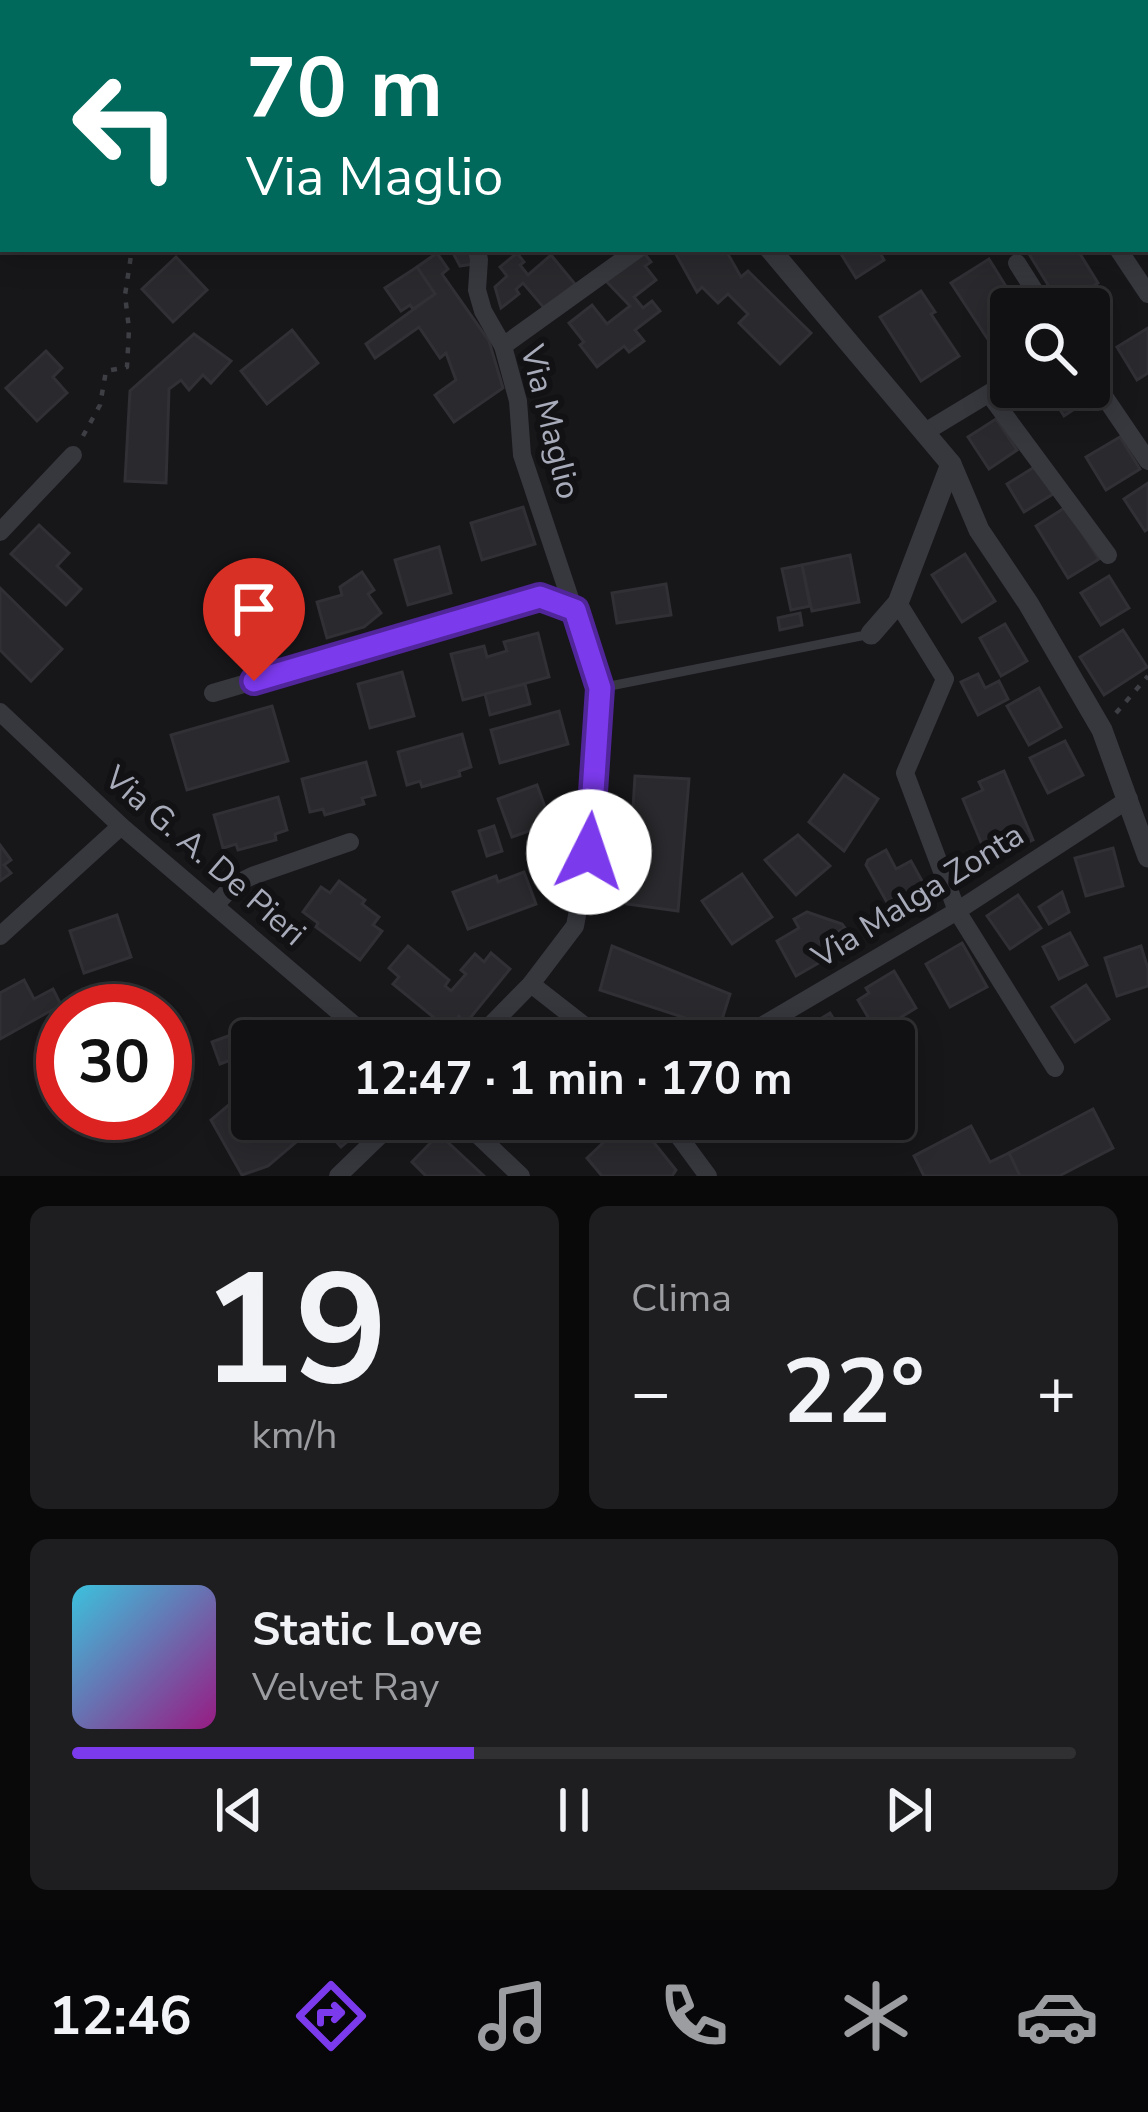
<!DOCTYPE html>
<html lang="it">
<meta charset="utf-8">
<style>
:root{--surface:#111013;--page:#1e1e21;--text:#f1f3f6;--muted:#9c9da0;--line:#303033;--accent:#7c3aed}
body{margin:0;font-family:"Nunito Sans",sans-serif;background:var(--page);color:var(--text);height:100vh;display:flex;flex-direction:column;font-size:45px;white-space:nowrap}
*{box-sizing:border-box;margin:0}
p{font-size:39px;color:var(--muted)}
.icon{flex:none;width:66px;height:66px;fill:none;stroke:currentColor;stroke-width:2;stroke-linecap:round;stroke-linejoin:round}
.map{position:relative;height:1176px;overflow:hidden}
.sheet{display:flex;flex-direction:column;gap:30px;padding:30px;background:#09090a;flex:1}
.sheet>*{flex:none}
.top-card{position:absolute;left:0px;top:0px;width:1149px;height:252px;box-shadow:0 6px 30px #0003,0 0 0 3px var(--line);background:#00695c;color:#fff;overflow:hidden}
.buttons{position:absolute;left:990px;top:288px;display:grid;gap:24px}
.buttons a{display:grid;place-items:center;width:120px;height:120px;border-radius:12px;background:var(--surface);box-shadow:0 6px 30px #0003,0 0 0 3px var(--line);font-size:60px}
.speed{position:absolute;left:36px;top:984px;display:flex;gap:24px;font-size:60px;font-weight:700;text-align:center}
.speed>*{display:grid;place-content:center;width:156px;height:156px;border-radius:50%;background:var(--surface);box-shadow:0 6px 30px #0003,0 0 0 3px var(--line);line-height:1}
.speed .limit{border:18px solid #d22;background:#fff;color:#111}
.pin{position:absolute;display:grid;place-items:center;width:102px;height:102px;color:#fff;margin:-123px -51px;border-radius:50% 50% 50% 0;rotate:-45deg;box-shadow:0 0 12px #0007}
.pin .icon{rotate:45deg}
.me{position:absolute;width:132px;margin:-66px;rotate:4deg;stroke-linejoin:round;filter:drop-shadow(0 0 9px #0008)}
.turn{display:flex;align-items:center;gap:42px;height:252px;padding:0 48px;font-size:54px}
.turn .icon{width:156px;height:156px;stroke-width:2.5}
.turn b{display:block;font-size:84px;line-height:102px}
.big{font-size:90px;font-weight:700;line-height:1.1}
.sheet .card{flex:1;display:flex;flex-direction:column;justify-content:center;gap:18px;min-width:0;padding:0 42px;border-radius:18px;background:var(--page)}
.sheet .dial{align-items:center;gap:0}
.dial b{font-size:156px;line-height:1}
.song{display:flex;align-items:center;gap:36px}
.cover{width:144px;height:144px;border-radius:18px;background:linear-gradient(135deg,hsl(190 70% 55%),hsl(310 70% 35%))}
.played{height:12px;border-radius:6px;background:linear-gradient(90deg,var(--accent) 40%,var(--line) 40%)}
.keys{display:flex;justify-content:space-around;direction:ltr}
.heat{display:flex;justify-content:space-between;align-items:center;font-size:66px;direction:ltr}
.sheet .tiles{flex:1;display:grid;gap:30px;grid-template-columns:1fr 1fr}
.card:last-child{grid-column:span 2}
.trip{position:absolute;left:231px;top:1020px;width:684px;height:120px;border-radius:12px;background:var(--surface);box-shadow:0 6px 30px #0003,0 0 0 3px var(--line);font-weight:700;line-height:120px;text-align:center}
.menu{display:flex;height:192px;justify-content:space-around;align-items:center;background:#070608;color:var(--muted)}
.menu .icon{width:84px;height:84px}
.menu .selected{color:var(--accent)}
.menu b{font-size:54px;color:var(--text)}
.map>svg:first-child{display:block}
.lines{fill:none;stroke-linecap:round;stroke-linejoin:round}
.stream{stroke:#2b343e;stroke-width:6}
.building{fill:#2a292d;stroke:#313035;stroke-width:3}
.path{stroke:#3d3f45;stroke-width:4.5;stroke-dasharray:6 9;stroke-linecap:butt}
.service{stroke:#37383e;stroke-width:9}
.minor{stroke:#37383e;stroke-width:18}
.tertiary{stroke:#37383e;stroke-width:21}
.route-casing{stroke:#51269a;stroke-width:30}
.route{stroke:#7c3aed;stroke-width:21}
.labels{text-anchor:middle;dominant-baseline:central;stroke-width:12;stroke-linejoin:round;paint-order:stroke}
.street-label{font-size:33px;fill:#a8acba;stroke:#121114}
</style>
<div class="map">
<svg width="1148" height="1176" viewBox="0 0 1148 1176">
<rect width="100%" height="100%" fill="#171619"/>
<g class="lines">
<polyline class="stream" points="576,3 579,0"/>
</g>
<g class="building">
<polygon points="451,249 470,249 473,264 460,266"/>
<polygon points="641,249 651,262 645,266 656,280 634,297 643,308 652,301 660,311 635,330 644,341 629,352 624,346 597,367 580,345 584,342 569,323 592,305 607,324 630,306 603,278"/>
<polygon points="673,249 725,249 741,277 748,271 811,333 780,364 739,323 748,314 728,294 718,303 702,287 697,292"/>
<polygon points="838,249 878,249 884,260 856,278"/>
<polygon points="1026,249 1077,249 1098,283 1061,306"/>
<polygon points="437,253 448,269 442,274 489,341 503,388 454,422 435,395 456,380 446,353 440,358 419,327 375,358 366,344 435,294 417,267"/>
<polygon points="517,253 524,262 520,265 528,275 551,255 575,284 545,309 523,283 516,289 519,294 501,308 495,287 507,276 500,267"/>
<polygon points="176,257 207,290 173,322 142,289"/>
<polygon points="989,259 1020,309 1011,309 1011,327 989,341 951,283"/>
<polygon points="417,267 435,294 413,309 410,305 401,311 385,288"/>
<polygon points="921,291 935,312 931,314 959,356 921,381 880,317"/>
<polygon points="1148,328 1148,373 1137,380 1117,347"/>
<polygon points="292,330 318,363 267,404 241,371"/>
<polygon points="194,334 231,361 211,383 203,375 189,390 181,380 169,389 166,483 125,481 130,391"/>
<polygon points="46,351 62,368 53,377 67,393 37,421 6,388"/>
<polygon points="1050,387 1089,387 1097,394 1064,416 1054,400 1057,398"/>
<polygon points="996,419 1017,450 989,469 968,437"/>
<polygon points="1120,437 1140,469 1106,490 1086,457"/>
<polygon points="1036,466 1053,494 1024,512 1007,484"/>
<polygon points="1148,483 1148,529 1145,531 1124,499"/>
<polygon points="523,507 535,544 482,560 471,523"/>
<polygon points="1066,507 1099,559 1068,578 1036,526"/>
<polygon points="39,525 69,553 57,566 81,589 66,605 11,554"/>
<polygon points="439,547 451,593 408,605 395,560"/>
<polygon points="965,554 995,601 962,622 932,575"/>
<polygon points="850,555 859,602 812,611 802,565"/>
<polygon points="802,565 810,606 791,610 782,569"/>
<polygon points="362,572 374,590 368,594 381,613 364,627 327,638 317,602 342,595 340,587"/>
<polygon points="1109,576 1129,608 1101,625 1081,593"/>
<polygon points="666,584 671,615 617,623 612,593"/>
<polygon points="0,588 62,649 31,681 0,650"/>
<polygon points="800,613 802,625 780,630 778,618"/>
<polygon points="1005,624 1027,661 1001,676 980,638"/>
<polygon points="1123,630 1147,667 1104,695 1080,657"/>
<polygon points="538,633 549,677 463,700 451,654 484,646 487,657 507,651 504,642"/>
<polygon points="402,672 414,716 370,728 358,684"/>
<polygon points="978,674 985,688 999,681 1008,699 978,715 961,682"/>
<polygon points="525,684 530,704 490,715 485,694"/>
<polygon points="1039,688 1061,727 1029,745 1007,706"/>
<polygon points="272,706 288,761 187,790 171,735"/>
<polygon points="559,711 568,744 500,763 491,730"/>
<polygon points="462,734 471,767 459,771 460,776 422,787 420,781 407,785 398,752"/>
<polygon points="1065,741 1083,775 1048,793 1030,758"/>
<polygon points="366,762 375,795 362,798 364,804 325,815 323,809 310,812 302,779"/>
<polygon points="1004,771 1033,840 988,859 963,799 983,790 979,782"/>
<polygon points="844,775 878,799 844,851 809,822"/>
<polygon points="635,776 689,779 678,911 627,904"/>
<polygon points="537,785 551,823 512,837 498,799"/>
<polygon points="278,797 287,830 275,834 276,840 238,850 236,844 223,848 214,815"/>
<polygon points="494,826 502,851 487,856 479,831"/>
<polygon points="798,835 830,866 796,895 765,860"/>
<polygon points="0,845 11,860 4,865 11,873 0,881"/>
<polygon points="1113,848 1123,886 1086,896 1075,858"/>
<polygon points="886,850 896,869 911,861 932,899 917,907 914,903 894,915 866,865 868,860"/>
<polygon points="524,872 536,904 468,929 453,892 496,876 498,882"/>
<polygon points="742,874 772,917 732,944 702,901"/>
<polygon points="339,881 365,900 362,904 379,917 373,925 382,931 360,960 316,927 318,923 303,912 321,887 330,893"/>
<polygon points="1062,892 1069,912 1049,924 1039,907"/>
<polygon points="1018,895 1041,928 1010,949 987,916"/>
<polygon points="807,912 842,924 845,928 820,941 829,957 796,976 777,941 799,928 794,919"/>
<polygon points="117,915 131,957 84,973 70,931"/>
<polygon points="1070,933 1087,965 1059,979 1043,947"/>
<polygon points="962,943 987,987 950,1007 926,964"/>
<polygon points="408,946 449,980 445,986 451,991 466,974 461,970 475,954 484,962 491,953 510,969 466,1023 459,1016 448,1029 393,984 399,977 389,968"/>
<polygon points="612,946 730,994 719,1029 600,990"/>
<polygon points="1141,946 1148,969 1148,986 1117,996 1105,958"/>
<polygon points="894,971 916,1008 893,1022 891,1019 875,1029 858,1000 869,993 866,988"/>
<polygon points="24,980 34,999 53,989 61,1005 0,1039 0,993"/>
<polygon points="1086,985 1109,1019 1075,1042 1052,1007"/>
<polygon points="830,1013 847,1041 805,1041 799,1032"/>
<polygon points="176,1027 192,1079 177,1084 165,1046 165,1031"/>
<polygon points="247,1029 248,1033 259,1029 268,1041 252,1041 252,1052 220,1064 212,1042"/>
<polygon points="252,1085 252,1119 298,1119 309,1131 268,1166 242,1175 211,1120"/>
<polygon points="1093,1109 1113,1148 1059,1176 1020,1176 1009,1153"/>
<polygon points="100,1113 134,1113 138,1120 112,1135"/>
<polygon points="316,1119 374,1119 341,1147"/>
<polygon points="624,1123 640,1140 647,1134 676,1170 672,1176 602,1176 587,1158"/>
<polygon points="971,1126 990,1162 1009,1153 1020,1176 924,1176 914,1156"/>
<polygon points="439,1134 484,1176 426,1176 412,1162"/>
</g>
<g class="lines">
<g class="path">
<polyline points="83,436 100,405 106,371 127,367 129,329 125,295 132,249"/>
<polyline points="1116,713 1148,676"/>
</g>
<polyline class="service" points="600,688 871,634"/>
<g class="minor">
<polyline points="962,0 962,3"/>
<polyline points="1118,249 1148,294"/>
<polyline points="1017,263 1046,309"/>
<polyline points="503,346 638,249"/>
<polyline points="1089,374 1148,461"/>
<polyline points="989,394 1108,555"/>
<polyline points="925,432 1011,380"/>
<polyline points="0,532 73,455"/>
<polyline points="898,603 945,679 905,773 957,911 1055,1068"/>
<polyline points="213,693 540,597 575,610"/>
<polyline points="0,712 121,826 373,1041"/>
<polyline points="215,905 234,885 252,876 350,842"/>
<polyline points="0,936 121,826"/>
<polyline points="531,984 604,1041"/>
<polyline points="475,1041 531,984 575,926 589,852 600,688 522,455 518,401 503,346 483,311 477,290 479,260 477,249"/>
<polyline points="736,1041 957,911 1129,799"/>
<polyline points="461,1119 521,1176"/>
<polyline points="666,1119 708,1176"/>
<polyline points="338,1176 397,1119"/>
</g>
<g class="tertiary">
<polyline points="419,0 420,3"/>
<polyline points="770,249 951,464 979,530 1028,603 1102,730 1148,857"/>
<polyline points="871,634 898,603 951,464"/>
</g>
</g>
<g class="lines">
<defs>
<polyline id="route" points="254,681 540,597 575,610 600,688 589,852"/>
</defs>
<use href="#route" class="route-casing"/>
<use href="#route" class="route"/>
</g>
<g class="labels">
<g class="street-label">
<text transform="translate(550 422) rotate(76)">Via Maglio</text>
<text transform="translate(205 856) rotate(41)">Via G. A. De Pieri</text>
<text transform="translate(918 896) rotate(-32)">Via Malga Zonta</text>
</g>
</g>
</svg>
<div class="buttons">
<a><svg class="icon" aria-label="search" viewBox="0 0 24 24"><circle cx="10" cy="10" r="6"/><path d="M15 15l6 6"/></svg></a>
</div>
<div class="speed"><div class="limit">30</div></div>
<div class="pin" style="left:254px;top:681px;background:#d93025"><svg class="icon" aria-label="arrive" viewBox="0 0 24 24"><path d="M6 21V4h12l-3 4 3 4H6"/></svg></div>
<svg class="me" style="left:589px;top:852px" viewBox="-20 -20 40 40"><circle r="19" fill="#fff"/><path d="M0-13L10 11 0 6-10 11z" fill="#7c3aed"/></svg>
<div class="trip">12:47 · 1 min · 170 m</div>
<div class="top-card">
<div class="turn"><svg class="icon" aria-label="left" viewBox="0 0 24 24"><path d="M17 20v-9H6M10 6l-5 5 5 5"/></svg><div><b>70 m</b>Via Maglio</div></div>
</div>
</div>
<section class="sheet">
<div class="tiles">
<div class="card dial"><b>19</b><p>km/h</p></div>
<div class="card"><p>Clima</p>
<div class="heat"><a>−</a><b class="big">22°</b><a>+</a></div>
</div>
<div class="card">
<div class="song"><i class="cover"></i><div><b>Static Love</b><p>Velvet Ray</p></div></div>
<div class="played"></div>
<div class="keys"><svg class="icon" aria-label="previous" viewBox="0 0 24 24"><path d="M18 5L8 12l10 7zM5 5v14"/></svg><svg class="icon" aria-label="pause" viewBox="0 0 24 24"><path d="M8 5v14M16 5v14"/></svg><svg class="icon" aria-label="next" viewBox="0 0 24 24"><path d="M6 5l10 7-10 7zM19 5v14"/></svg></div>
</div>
</div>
</section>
<nav class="menu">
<b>12:46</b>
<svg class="icon selected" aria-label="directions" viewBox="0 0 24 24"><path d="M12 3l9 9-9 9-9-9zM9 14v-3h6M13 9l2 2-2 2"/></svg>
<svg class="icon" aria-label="music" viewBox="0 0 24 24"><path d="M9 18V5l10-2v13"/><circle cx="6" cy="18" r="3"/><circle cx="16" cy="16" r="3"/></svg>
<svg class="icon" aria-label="phone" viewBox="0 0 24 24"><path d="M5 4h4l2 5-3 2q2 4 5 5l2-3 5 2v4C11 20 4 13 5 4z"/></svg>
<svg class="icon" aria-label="climate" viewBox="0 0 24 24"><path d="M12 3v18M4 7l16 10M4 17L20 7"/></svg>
<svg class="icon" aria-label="car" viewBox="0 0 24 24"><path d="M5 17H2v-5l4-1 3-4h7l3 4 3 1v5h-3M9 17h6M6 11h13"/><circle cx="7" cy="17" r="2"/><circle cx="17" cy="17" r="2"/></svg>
</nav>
